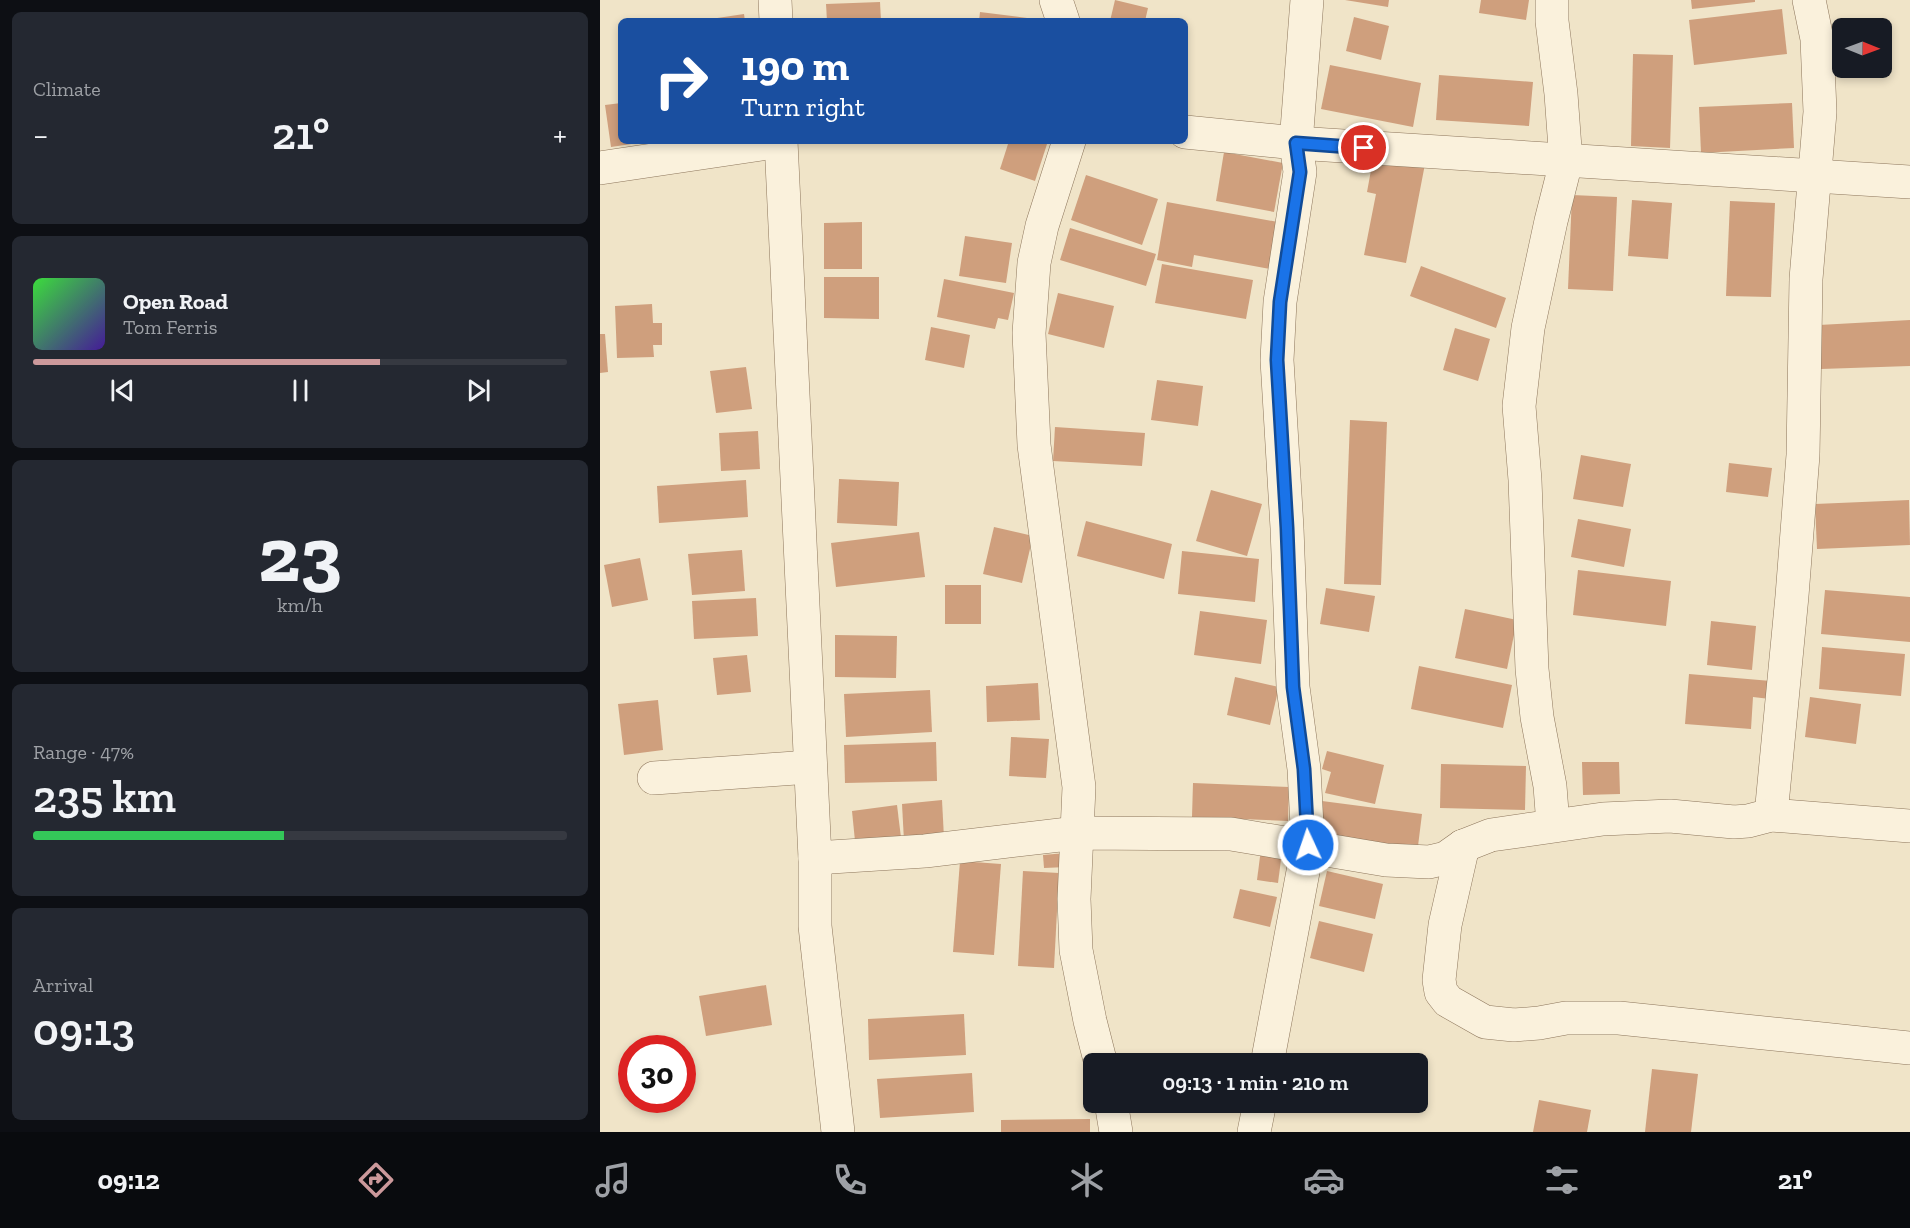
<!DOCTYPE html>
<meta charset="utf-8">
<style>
:root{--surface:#171b24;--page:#242831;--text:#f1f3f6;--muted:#9ea1a6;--line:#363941;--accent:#cc999b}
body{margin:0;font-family:"Zilla Slab",serif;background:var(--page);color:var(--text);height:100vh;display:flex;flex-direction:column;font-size:22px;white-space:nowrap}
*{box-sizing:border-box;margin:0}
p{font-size:20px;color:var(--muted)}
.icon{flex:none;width:33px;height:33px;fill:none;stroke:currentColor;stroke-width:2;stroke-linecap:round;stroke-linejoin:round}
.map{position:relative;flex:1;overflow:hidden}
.drawer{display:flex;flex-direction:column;gap:12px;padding:12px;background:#0d0f14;width:600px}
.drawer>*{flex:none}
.banner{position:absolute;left:18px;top:18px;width:570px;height:126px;border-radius:9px;box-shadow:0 3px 9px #0003;background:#1a4fa0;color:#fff;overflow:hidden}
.needle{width:39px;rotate:91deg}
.buttons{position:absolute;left:1232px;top:18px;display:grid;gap:12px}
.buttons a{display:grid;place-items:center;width:60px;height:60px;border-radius:9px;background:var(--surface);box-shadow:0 3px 9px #0003;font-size:30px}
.speed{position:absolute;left:18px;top:1035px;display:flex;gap:12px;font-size:30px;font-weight:700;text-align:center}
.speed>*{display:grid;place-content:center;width:78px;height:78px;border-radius:50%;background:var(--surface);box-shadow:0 3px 9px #0003;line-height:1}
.speed .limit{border:9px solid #d22;background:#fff;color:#111}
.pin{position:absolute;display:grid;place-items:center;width:51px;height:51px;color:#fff;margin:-26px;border:3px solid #fff;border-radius:50%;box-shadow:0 2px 6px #0007}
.me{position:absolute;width:66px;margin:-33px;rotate:357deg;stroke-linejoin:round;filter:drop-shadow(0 0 4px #0008)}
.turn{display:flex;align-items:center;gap:21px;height:126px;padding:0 24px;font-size:27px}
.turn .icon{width:78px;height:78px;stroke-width:2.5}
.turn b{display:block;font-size:42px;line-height:51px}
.big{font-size:45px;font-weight:600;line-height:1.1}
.drawer .tile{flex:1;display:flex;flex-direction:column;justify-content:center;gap:9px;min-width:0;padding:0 21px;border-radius:9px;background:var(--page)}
.drawer .dial{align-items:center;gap:0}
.dial b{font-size:78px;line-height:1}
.song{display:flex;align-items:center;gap:18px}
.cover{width:72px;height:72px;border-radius:9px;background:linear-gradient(135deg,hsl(120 70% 55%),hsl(260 70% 35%))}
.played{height:6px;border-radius:3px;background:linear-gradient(90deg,var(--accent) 65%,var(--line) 65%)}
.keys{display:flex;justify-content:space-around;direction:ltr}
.heat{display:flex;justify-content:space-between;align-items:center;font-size:33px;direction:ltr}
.charge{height:9px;border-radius:4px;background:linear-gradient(90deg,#34c759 47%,var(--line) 0)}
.trip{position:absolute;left:483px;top:1053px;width:345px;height:60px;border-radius:9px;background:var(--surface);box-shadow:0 3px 9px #0003;font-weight:600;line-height:60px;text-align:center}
.dock{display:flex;height:96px;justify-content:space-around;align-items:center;background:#090b0e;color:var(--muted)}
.dock .icon{width:42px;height:42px}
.dock .active{color:var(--accent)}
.dock b{font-size:27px;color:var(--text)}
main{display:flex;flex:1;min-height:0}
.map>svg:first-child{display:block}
.building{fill:#cf9f7d}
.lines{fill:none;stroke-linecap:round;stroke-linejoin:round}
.minor-casing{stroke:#8d765c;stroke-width:34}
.minor{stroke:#faf1dc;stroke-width:33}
.route-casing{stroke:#114b97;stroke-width:15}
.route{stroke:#1a73e8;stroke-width:10}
</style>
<main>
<section class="drawer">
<div class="tile"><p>Climate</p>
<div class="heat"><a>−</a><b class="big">21°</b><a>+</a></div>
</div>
<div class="tile">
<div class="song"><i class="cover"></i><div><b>Open Road</b><p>Tom Ferris</p></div></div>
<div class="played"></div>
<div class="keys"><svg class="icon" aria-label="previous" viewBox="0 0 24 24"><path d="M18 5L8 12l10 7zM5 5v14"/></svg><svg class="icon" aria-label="pause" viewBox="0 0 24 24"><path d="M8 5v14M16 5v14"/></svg><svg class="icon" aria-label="next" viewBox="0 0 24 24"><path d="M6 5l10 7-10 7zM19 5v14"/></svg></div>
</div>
<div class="tile dial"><b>23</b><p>km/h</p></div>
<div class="tile"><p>Range · 47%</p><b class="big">235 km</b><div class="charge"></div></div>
<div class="tile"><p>Arrival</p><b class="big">09:13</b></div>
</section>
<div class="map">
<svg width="1310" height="1132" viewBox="0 0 1310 1132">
<rect width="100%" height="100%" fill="#f0e4c8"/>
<g class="building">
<polygon points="515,0 548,8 545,21 510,21"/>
<polygon points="745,0 789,0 788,7"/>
<polygon points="881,0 929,0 926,20 879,13"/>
<polygon points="1091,0 1155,0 1155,2 1092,9"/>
<polygon points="280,2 281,21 227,21 226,4"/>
<polygon points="1182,9 1187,54 1094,65 1089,20"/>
<polygon points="380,12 427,18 427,21 379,21"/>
<polygon points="144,14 145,21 105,21 104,20"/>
<polygon points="754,17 789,26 781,60 746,51"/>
<polygon points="1033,54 1073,55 1070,148 1031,146"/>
<polygon points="730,65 821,83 813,127 721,109"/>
<polygon points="839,75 933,82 929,126 836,120"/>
<polygon points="21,103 21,141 45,142 11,147 5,105"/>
<polygon points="1192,103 1194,148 1101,153 1099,107"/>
<polygon points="409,141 448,141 435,181 400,169"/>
<polygon points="624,152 683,163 674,212 616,201"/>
<polygon points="774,154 825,164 806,263 764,255 776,194 767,192"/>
<polygon points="486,175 558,199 542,245 471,220"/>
<polygon points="972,195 1017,197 1013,291 968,289"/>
<polygon points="1032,200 1072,203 1068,259 1028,256"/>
<polygon points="1130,201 1175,203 1171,297 1126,296"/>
<polygon points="567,202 678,222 670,269 594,255 592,267 557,260"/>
<polygon points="262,222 262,269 224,269 224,223"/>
<polygon points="470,228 556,254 546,286 460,260"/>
<polygon points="365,236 412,243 406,283 359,276"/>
<polygon points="562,264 653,280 646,319 555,303"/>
<polygon points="821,266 906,298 896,328 810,296"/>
<polygon points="224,277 279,277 279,319 224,318"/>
<polygon points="344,279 414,293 408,320 398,318 395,329 337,317"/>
<polygon points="458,293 514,306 504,348 448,334"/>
<polygon points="52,304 53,323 62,323 62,345 53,345 54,357 17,358 15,306"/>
<polygon points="1310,320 1310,366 1221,369 1219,325"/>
<polygon points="331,327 370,335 364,368 325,360"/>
<polygon points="855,328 890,339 878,381 843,370"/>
<polygon points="0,334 5,334 8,372 0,373"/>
<polygon points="146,367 152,409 116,413 110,371"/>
<polygon points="557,380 603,386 598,426 551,420"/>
<polygon points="750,420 787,422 781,585 744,584"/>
<polygon points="455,427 545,433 542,466 453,461"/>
<polygon points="158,431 160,469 121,471 119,433"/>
<polygon points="981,455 1031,464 1023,507 973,499"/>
<polygon points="1129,463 1172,468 1168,497 1126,492"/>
<polygon points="239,479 299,482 297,526 237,523"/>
<polygon points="146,480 148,517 59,523 57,486"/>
<polygon points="611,490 662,504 647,556 596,541"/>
<polygon points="1309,500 1310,545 1217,549 1215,504"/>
<polygon points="978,519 1031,529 1024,567 971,557"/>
<polygon points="486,521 572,544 564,579 477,556"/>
<polygon points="394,527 433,536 422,583 383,574"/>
<polygon points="319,532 325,577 236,587 231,543"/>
<polygon points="142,550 145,591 92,595 88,554"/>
<polygon points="582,551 659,559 655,602 578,594"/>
<polygon points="40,558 48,600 12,607 4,565"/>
<polygon points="978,570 1071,581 1066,626 973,615"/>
<rect x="345" y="585" width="36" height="39"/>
<polygon points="726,588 775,596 769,632 720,624"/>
<polygon points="1225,590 1310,597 1310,642 1221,634"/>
<polygon points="156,598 158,636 94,639 92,601"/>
<polygon points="865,609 917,620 907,669 855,658"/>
<polygon points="600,611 667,620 661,664 594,655"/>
<polygon points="1111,621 1156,626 1152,670 1107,665"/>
<polygon points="235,635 297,636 296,678 235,677"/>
<polygon points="1222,647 1305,654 1301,696 1219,689"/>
<polygon points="147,655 151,692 117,695 113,658"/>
<polygon points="819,666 912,685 903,728 811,709"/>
<polygon points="1089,674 1171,681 1170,699 1153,697 1151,729 1085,724"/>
<polygon points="635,677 679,687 670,725 627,715"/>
<polygon points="438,683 440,720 387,722 386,686"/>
<polygon points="330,690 332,732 246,737 244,694"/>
<polygon points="1210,697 1261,704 1256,744 1205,737"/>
<polygon points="58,700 63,750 24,755 18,704"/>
<polygon points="411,737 449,739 446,778 409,776"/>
<polygon points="336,742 337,781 245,783 244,745"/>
<polygon points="727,751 784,765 775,804 725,793 731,772 722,769"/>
<polygon points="982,762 1019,762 1020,794 983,795"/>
<polygon points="841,764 926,766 925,810 840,808"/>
<polygon points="593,783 689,787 688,821 592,817"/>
<polygon points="342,800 344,838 304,841 302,804"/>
<polygon points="722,801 822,814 817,854 717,841"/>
<polygon points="297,805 302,846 256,851 252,811"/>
<polygon points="661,849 682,852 678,883 657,880"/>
<polygon points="466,853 467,867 444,868 443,855"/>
<polygon points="360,861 401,864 394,955 353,952"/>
<polygon points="423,871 459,873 454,968 418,966"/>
<polygon points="727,871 783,884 775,919 719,906"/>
<polygon points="640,889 677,897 670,927 633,918"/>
<polygon points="719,921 773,934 764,972 710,958"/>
<polygon points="166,985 172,1025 106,1036 99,996"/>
<polygon points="364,1014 366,1055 269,1060 268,1019"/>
<polygon points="1052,1069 1098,1074 1091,1132 1045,1132"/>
<polygon points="372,1073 374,1112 280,1118 277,1079"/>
<polygon points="939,1100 991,1110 987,1132 933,1132"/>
<polygon points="490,1119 490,1132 401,1132 401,1120"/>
</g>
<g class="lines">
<defs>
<g id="minor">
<polyline points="175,0 176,21"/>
<polyline points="456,0 463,21"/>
<polyline points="952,0 952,21 961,94 966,162 951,221 928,328 919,406 925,480 932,669 937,717 950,786 953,825"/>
<polyline points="585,132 696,143 1310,182"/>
<polyline points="181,141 215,858 215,926 238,1132"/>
<polyline points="469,141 442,226 434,263 429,333 434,445 479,787 474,899 476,950 490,1021 501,1064"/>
<polyline points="0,168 181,141"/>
<polyline points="54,778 210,767"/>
<polyline points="1171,815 1192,596 1203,455 1206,279 1220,112 1217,39 1209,0"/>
<polyline points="863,846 845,925 839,980 841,992 848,1001 885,1022 914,1025 939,1023 966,1018 1019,1018 1310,1048"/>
<polyline points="215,858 325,851 477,833 631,834 786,860 829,862 846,858 863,846 891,835 1003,819 1070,816 1134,822 1148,821 1171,815 1310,826"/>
<polyline points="667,1064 708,845 704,769 693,687 687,528 677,360 680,302 700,172 696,143 707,0"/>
<polyline points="511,1102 516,1132"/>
<polyline points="654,1132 660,1102"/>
</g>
</defs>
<use href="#minor" class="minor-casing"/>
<use href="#minor" class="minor"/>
</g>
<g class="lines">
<defs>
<polyline id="route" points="708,845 704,769 693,687 687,528 677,360 680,302 700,172 696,143 764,148"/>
</defs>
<use href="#route" class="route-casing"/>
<use href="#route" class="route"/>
</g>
</svg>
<div class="buttons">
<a><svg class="needle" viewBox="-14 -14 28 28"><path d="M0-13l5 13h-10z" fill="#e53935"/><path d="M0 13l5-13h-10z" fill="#9ea1a6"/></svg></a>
</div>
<div class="speed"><div class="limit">30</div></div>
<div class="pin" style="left:764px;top:148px;background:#d93025"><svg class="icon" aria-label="arrive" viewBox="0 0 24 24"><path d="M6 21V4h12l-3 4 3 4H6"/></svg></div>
<svg class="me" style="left:708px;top:845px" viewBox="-20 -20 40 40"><circle r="17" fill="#1a73e8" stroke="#fff" stroke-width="3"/><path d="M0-11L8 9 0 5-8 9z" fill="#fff"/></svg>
<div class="trip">09:13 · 1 min · 210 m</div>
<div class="banner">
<div class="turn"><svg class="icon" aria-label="right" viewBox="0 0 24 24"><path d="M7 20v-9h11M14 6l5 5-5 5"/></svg><div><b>190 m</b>Turn right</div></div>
</div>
</div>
</main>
<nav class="dock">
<b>09:12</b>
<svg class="icon active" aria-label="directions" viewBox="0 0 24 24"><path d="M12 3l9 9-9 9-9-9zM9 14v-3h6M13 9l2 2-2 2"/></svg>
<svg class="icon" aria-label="music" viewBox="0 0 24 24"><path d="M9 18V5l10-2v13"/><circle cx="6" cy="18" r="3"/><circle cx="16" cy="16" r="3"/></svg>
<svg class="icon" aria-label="phone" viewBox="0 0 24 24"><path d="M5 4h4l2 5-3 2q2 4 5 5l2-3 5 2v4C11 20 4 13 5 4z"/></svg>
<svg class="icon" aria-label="climate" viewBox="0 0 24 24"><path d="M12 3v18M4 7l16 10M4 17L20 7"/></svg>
<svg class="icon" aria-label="car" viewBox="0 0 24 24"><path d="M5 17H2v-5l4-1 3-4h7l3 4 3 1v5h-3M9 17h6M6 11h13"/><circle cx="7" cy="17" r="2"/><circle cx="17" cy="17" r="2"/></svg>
<svg class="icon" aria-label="filters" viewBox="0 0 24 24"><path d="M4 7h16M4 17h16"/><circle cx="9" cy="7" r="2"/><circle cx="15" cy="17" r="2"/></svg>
<b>21°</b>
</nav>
